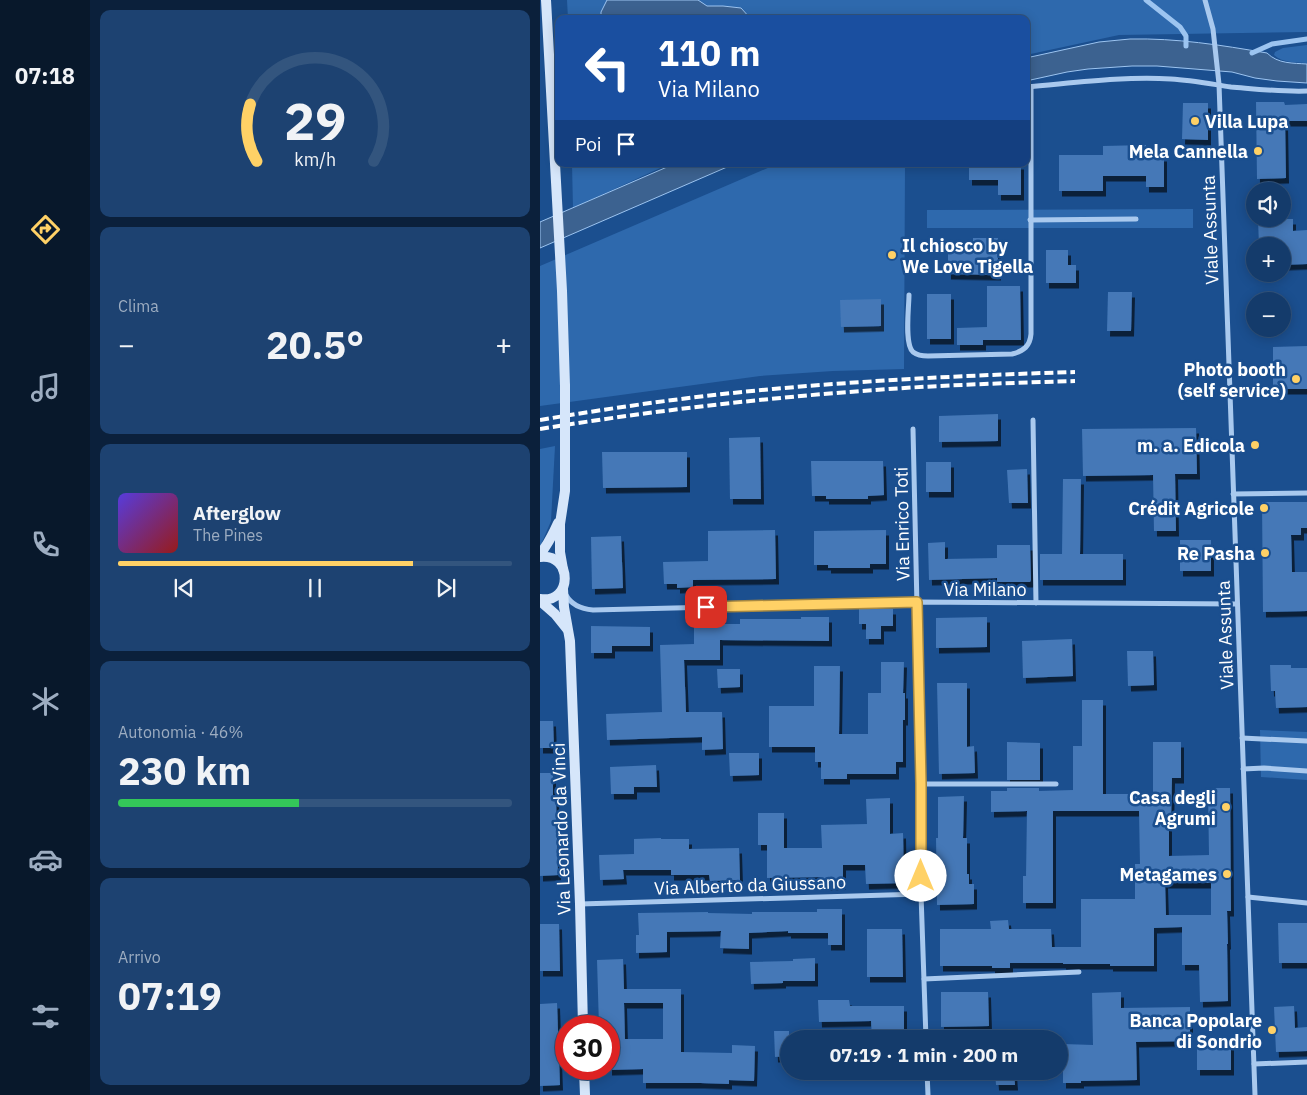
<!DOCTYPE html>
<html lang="it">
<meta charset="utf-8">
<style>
:root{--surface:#143b6b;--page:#1d4271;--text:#f1f3f6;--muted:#9dadc1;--line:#33557e;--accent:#ffd166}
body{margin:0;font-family:"IBM Plex Sans",sans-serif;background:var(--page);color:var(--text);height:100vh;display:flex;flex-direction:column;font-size:19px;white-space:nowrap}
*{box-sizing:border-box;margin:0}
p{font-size:16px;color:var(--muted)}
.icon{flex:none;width:28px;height:28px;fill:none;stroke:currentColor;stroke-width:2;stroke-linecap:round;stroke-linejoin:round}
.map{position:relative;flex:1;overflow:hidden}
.side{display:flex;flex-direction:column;gap:10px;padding:10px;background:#0b203b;width:450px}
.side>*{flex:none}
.guide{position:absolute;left:15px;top:15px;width:475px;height:152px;border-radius:10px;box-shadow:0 2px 12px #0003,0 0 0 1px var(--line);background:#1a4fa0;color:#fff;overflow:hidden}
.buttons{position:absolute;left:706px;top:182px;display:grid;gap:10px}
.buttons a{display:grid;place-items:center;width:45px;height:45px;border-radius:50%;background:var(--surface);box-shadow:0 2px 12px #0003,0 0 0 1px var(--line);font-size:25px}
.speed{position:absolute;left:15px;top:1015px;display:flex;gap:10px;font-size:25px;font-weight:700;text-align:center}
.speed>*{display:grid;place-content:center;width:65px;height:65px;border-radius:50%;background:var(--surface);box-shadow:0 2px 12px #0003,0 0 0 1px var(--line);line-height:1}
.speed .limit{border:8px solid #d22;background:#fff;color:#111}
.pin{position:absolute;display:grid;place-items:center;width:42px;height:42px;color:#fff;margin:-21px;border-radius:10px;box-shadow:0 2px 8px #0006}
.me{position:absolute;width:55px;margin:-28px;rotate:0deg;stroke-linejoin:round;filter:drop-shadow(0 0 4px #0008)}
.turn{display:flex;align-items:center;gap:18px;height:105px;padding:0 20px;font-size:22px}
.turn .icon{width:65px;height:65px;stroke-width:2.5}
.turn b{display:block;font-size:35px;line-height:42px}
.then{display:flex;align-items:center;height:48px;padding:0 20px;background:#0003;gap:10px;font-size:19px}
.big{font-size:38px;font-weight:700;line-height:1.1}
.side .tile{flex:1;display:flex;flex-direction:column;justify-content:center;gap:8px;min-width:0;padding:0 18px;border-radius:10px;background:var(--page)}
.side .dial{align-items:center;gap:0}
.dial svg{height:130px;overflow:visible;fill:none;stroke:var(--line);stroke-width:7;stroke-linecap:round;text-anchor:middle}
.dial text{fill:var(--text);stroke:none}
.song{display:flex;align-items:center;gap:15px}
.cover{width:60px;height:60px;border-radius:8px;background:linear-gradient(135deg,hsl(250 70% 55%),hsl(0 70% 35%))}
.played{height:5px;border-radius:2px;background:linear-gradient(90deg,var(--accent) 75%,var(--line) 75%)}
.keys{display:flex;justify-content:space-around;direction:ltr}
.heat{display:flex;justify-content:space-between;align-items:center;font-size:28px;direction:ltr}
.charge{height:8px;border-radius:4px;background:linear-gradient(90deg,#34c759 46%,var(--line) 0)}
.trip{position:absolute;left:240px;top:1030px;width:288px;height:50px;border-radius:25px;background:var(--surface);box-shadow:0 2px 12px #0003,0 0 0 1px var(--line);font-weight:700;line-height:50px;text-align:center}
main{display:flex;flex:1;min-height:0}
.dock{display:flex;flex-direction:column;width:90px;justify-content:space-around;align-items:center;background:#08182b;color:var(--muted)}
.dock .icon{width:35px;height:35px}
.dock .selected{color:var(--accent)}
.dock b{font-size:22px;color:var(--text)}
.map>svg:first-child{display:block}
.green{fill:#2e69ad}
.water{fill:#3c6290;stroke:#9cc4f0}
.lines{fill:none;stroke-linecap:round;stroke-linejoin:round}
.stream{stroke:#9cc4f0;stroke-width:5}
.building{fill:#4478b7;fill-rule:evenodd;filter:url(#shadow)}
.street{stroke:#a9c9ee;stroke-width:5}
.secondary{stroke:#d6e6fa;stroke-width:10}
.rail{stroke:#fff;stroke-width:4;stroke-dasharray:9 4;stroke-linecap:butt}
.secondary-bridge{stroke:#d6e6fa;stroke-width:10}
.route-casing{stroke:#a68842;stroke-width:12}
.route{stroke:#ffd166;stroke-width:9}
.poi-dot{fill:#ffd166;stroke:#1b4f8f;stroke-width:2}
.labels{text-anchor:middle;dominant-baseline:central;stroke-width:5;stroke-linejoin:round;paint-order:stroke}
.poi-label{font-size:18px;font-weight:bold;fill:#fff;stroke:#1b4f8f;text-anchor:end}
.street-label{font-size:18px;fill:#fff;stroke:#1b4f8f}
</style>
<main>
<nav class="dock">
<b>07:18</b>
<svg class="icon selected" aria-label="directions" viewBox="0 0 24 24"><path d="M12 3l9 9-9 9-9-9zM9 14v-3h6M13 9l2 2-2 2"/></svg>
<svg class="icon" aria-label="music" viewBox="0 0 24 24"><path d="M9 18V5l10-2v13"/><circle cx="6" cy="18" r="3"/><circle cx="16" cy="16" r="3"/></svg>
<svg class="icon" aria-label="phone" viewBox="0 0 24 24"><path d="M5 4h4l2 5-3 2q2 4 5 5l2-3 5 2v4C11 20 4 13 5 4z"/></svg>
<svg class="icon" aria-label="climate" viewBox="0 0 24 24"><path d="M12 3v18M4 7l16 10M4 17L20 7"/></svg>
<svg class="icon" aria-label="car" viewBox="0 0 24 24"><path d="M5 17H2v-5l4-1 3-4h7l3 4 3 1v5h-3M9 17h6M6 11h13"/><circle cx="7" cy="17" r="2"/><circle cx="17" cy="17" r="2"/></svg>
<svg class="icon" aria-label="filters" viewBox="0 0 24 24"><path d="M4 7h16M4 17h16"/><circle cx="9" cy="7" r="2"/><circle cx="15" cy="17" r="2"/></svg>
</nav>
<section class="side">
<div class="tile dial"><svg viewBox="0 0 100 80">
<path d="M14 69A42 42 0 1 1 86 69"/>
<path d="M14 69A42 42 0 0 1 10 34" stroke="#ffd166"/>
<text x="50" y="56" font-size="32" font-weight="700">29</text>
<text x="50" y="72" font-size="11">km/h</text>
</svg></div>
<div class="tile"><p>Clima</p>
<div class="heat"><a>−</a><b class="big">20.5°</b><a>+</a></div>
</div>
<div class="tile">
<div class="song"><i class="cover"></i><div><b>Afterglow</b><p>The Pines</p></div></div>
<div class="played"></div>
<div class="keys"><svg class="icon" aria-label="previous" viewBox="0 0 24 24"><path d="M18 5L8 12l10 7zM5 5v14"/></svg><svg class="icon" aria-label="pause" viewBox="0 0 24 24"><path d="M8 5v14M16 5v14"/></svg><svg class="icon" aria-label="next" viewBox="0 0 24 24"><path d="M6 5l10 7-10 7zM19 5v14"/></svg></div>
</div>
<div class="tile"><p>Autonomia · 46%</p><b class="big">230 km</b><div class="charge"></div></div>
<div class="tile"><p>Arrivo</p><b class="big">07:19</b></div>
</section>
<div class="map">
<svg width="767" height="1095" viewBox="0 0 767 1095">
<defs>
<filter id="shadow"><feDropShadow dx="3" dy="5.5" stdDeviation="0" flood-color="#0009"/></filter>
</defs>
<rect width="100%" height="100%" fill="#1b4f8f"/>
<g class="green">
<polygon points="27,0 767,0 767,32 579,35 486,55 486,19 28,19"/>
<path d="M 767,45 L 767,63 C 756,62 742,63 734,55 L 735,52 L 743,48 Z"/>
<polygon points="32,164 129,164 33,208"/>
<polygon points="237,164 365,164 364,369 293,371 220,376 0,406 0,266"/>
<polygon points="653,209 653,228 387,228 387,210"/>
<polygon points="15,446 11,521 0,547 0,449"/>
<polygon points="720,730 767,732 767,780 721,777"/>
</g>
<g class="water">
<polygon points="67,0 158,0 167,6 183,6 201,8 211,19 61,19 61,12"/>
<path d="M 590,39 C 636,38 681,45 727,53 C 738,64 753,63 767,64 L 767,83 L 737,81 L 715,78 L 692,72 L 617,66 L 592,66 L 548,69 L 527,72 L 486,81 L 486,58 L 559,42 Z"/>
<polygon points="134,164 194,164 0,248 0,222"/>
</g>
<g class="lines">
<g class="stream">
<polyline points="606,0 640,27 646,36 646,46"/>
<polyline points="712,53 732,44 767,39"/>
</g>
</g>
<g class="building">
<polygon points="716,102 744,102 745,105 767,104 767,121 745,121 746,178 717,179"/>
<polygon points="643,103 668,103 668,140 642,139"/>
<polygon points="606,145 606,156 624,156 624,187 606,187 606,176 563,176 563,191 519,191 519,155 563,155 563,146"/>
<polygon points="429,164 481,164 481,195 458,195 458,180 429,180"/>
<polygon points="718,219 753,219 753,231 767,230 767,264 742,265 742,246 719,246"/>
<polygon points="433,238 458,238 458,275 408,274 408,245 433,245"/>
<polygon points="506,250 528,250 528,265 536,265 536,283 506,283"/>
<polygon points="447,286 480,286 481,340 443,340 443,345 417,345 417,328 447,327"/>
<polygon points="568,292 592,292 591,331 567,331"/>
<rect x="387" y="294" width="24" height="45"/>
<polygon points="341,299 341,326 301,327 300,300"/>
<polygon points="767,346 767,389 733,389 733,347"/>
<polygon points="458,414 458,441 399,442 399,416"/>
<polygon points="656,428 657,474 635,474 636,531 614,531 613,475 543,476 542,429"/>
<polygon points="220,437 221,499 190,499 189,438"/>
<polygon points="62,452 147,452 147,487 63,488"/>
<polygon points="271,461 343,461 344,495 328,496 328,499 286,499 286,496 272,496"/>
<rect x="386" y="462" width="25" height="30"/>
<polygon points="487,469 488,503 469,503 467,470"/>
<polygon points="523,479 541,479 540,554 583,554 583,580 500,580 500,554 522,554"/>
<polygon points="722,502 767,502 767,528 761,528 761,535 751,535 752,572 767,572 767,611 723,612"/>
<polygon points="235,530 236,579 153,580 153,587 137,588 137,584 124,584 123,562 168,561 168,531"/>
<polygon points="346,530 346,564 330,564 330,568 288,568 288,565 274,565 274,531"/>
<polygon points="81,536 83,588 52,589 51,537"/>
<rect x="640" y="540" width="31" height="31"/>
<polygon points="405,542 405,559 457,558 457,545 490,545 491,580 490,582 457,582 457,578 389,580 388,543"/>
<polygon points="319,609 353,609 353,626 341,626 341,639 326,639 326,624 319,624"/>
<polygon points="261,617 289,617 289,641 180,640 180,660 144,660 146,712 182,712 183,749 162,750 162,737 67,740 66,714 122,712 120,645 154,644 154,624 200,624 200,619 261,619"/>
<polygon points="447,617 447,647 396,648 396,618"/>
<polygon points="51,626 110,627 110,646 72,646 72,653 51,653"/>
<polygon points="532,639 533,676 483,678 482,641"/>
<polygon points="587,651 613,651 614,685 588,686"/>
<polygon points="341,662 364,662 363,693 365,693 365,720 363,720 363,762 356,762 356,774 307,774 307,779 281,779 281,762 275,762 275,747 229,747 229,706 274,706 274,666 300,666 299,734 328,734 328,693 341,693"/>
<polygon points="730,665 751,665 751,668 767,668 767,707 736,708 735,691 731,691"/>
<polygon points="177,669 200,669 200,687 178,688"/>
<polygon points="397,683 427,683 427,747 434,746 435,773 399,774"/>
<path d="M 542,700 L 563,700 L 563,794 L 613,794 L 613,742 L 641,742 L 641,778 L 632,778 L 631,822 L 629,822 L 629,856 L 669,855 L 668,788 L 690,788 L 691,911 L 687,911 L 688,944 L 687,944 L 688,1001 L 660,1002 L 659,965 L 642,965 L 642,927 L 614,928 L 614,966 L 570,966 L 570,964 L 523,964 L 523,963 L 470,963 L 470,968 L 452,968 L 452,966 L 400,966 L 400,929 L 451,929 L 450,921 L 468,920 L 469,929 L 511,929 L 512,947 L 541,947 L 541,899 L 595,899 L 595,864 L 600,864 L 599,811 L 513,811 L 513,903 L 483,903 L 483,876 L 486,876 L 487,811 L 451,812 L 451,791 L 467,791 L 467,788 L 499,788 L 499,791 L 533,790 L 533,746 L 542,746 ZM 625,883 L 671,883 L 671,915 L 626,915 Z"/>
<polygon points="0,721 13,721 14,748 0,748"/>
<polygon points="467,742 500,743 500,780 467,780"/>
<polygon points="189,753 219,753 219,775 190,776"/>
<polygon points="116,765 117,787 94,787 94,794 71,794 70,767"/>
<polygon points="0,773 13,773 13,798 16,798 18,875 0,876"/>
<polygon points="424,796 423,838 427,838 427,874 429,874 429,884 434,884 434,904 397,905 396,838 398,838 398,797"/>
<polygon points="350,798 350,834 363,833 364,883 326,884 325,865 303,865 303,884 281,885 281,877 227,878 227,845 218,845 218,813 244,813 244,848 282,848 281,825 327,824 326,799"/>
<polygon points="121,838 121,839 149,839 149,849 199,848 200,880 170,881 169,875 131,875 131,870 83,870 84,879 60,880 59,855 94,854 94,839"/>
<polygon points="277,909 302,909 302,945 288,945 288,933 248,933 248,931 209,933 209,949 180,948 181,931 127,932 127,952 96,953 96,935 99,935 98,913 168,912 168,913 212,914 212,912 277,912"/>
<polygon points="738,923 767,923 767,963 739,963"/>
<polygon points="0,924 19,924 20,971 0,971"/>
<polygon points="327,929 362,929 363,977 327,977"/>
<polygon points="275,958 275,981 243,981 243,983 211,984 210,962 253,961 253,959"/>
<path d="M 83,959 L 84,989 L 141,989 L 141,1052 L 192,1053 L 192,1045 L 215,1046 L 214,1081 L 189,1080 L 189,1084 L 161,1083 L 103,1083 L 103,1069 L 69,1070 L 69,1026 L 59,1026 L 57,960 ZM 84,1003 L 123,1003 L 123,1039 L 85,1039 Z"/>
<polygon points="401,992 448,992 449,1026 401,1027"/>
<polygon points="581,992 581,1008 650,1007 650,1041 596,1042 597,1080 541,1081 541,1083 523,1083 523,1044 553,1045 552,993"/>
<polygon points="278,1000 309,1000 310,1006 364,1006 364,1039 332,1039 331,1021 279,1022"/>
<polygon points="17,1003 20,1085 0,1086 0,1004"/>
<polygon points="754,1006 755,1028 767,1027 767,1051 736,1052 734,1007"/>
<polygon points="234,1031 249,1031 249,1056 235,1057"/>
<rect x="657" y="1044" width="34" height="26"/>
<polygon points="455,1071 474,1071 475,1085 456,1085"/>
</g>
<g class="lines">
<g class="street">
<polyline points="665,0 673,29 679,84 715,1095"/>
<path d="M 486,87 C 534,83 583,76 631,79 C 651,80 671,84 691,87 C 716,89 742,92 767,91"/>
<polyline points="490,220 596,219"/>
<path d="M 369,295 C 369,307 364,344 373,352 C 377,355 383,356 388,356 L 472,354 C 484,351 490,346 491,334 L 491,87"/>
<polyline points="493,420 496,603"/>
<polyline points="373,429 381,784 381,894 386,1039"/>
<polyline points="693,494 767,493"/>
<path d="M 26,595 C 32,606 42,609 53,610 L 377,602 L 697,604"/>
<polyline points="702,738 767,741"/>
<polyline points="703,769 724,768 767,771"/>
<polyline points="381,784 516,784"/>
<polyline points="708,897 767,903"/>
<polyline points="40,904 381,894"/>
<polyline points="384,979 539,972"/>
<polyline points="714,1064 767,1062"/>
<polyline points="387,1071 388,1095"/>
</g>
<g class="secondary">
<polyline points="6,0 22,291 25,386"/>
<path d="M 0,554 C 8,545 13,534 18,523"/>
<path d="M 0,557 C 33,553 33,604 0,599"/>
<polyline points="23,569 20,552 20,524 25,491 25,460"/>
<polyline points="23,589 24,607 30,641 40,904 43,1026"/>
<polyline points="0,601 15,614 27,629"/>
<polyline points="44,1069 45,1095"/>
</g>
<g class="rail">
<path d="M 0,420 C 77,407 155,396 233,389 C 333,380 434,375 535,372"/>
<path d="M 0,429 C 111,411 223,398 335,390 C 402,385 469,383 535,381"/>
</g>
<polyline class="secondary-bridge" points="25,386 25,460"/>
</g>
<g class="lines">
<defs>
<polyline id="route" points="166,607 377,602 381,784 381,876"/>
</defs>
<use href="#route" class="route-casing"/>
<use href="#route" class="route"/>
</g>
<g class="poi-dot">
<circle cx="655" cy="121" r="5"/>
<circle cx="718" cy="151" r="5"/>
<circle cx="352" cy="255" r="5"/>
<circle cx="756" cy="379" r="5"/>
<circle cx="715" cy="445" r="5"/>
<circle cx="724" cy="508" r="5"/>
<circle cx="725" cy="553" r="5"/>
<circle cx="686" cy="807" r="5"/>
<circle cx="687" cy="874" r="5"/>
<circle cx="732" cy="1030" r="5"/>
</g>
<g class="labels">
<g class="poi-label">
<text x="665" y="121" text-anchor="start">Villa Lupa</text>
<text x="708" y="151">Mela Cannella</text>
<text x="362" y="245" text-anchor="start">Il chiosco by<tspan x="362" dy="21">We Love Tigella</tspan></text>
<text x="746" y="369">Photo booth<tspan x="746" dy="21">(self service)</tspan></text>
<text x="705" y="445">m. a. Edicola</text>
<text x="714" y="508">Crédit Agricole</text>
<text x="715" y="553">Re Pasha</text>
<text x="676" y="797">Casa degli<tspan x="676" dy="21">Agrumi</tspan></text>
<text x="677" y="874">Metagames</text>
<text x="722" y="1020">Banca Popolare<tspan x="722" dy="21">di Sondrio</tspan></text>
</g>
<g class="street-label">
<text transform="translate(670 230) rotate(-92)">Viale Assunta</text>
<text transform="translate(362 524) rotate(-91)">Via Enrico Toti</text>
<text x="445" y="589">Via Milano</text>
<text transform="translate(685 635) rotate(-92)">Viale Assunta</text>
<text transform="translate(21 829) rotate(-92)">Via Leonardo da Vinci</text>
<text transform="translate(210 885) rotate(-2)">Via Alberto da Giussano</text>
</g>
</g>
</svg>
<div class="buttons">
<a><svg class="icon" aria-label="sound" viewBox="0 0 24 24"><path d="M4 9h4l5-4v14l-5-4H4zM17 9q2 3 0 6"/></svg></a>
<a>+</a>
<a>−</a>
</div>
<div class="speed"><div class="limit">30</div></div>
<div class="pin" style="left:166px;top:607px;background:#d93025"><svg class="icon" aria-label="arrive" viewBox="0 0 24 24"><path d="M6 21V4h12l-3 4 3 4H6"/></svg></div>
<svg class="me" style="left:381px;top:876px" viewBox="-20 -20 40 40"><circle r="19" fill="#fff"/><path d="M0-13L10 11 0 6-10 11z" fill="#ffd166"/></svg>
<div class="trip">07:19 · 1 min · 200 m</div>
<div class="guide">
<div class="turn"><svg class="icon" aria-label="left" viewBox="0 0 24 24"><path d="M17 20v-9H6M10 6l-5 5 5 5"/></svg><div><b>110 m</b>Via Milano</div></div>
<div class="then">Poi<svg class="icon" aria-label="arrive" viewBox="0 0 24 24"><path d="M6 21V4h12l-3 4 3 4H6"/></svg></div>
</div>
</div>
</main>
